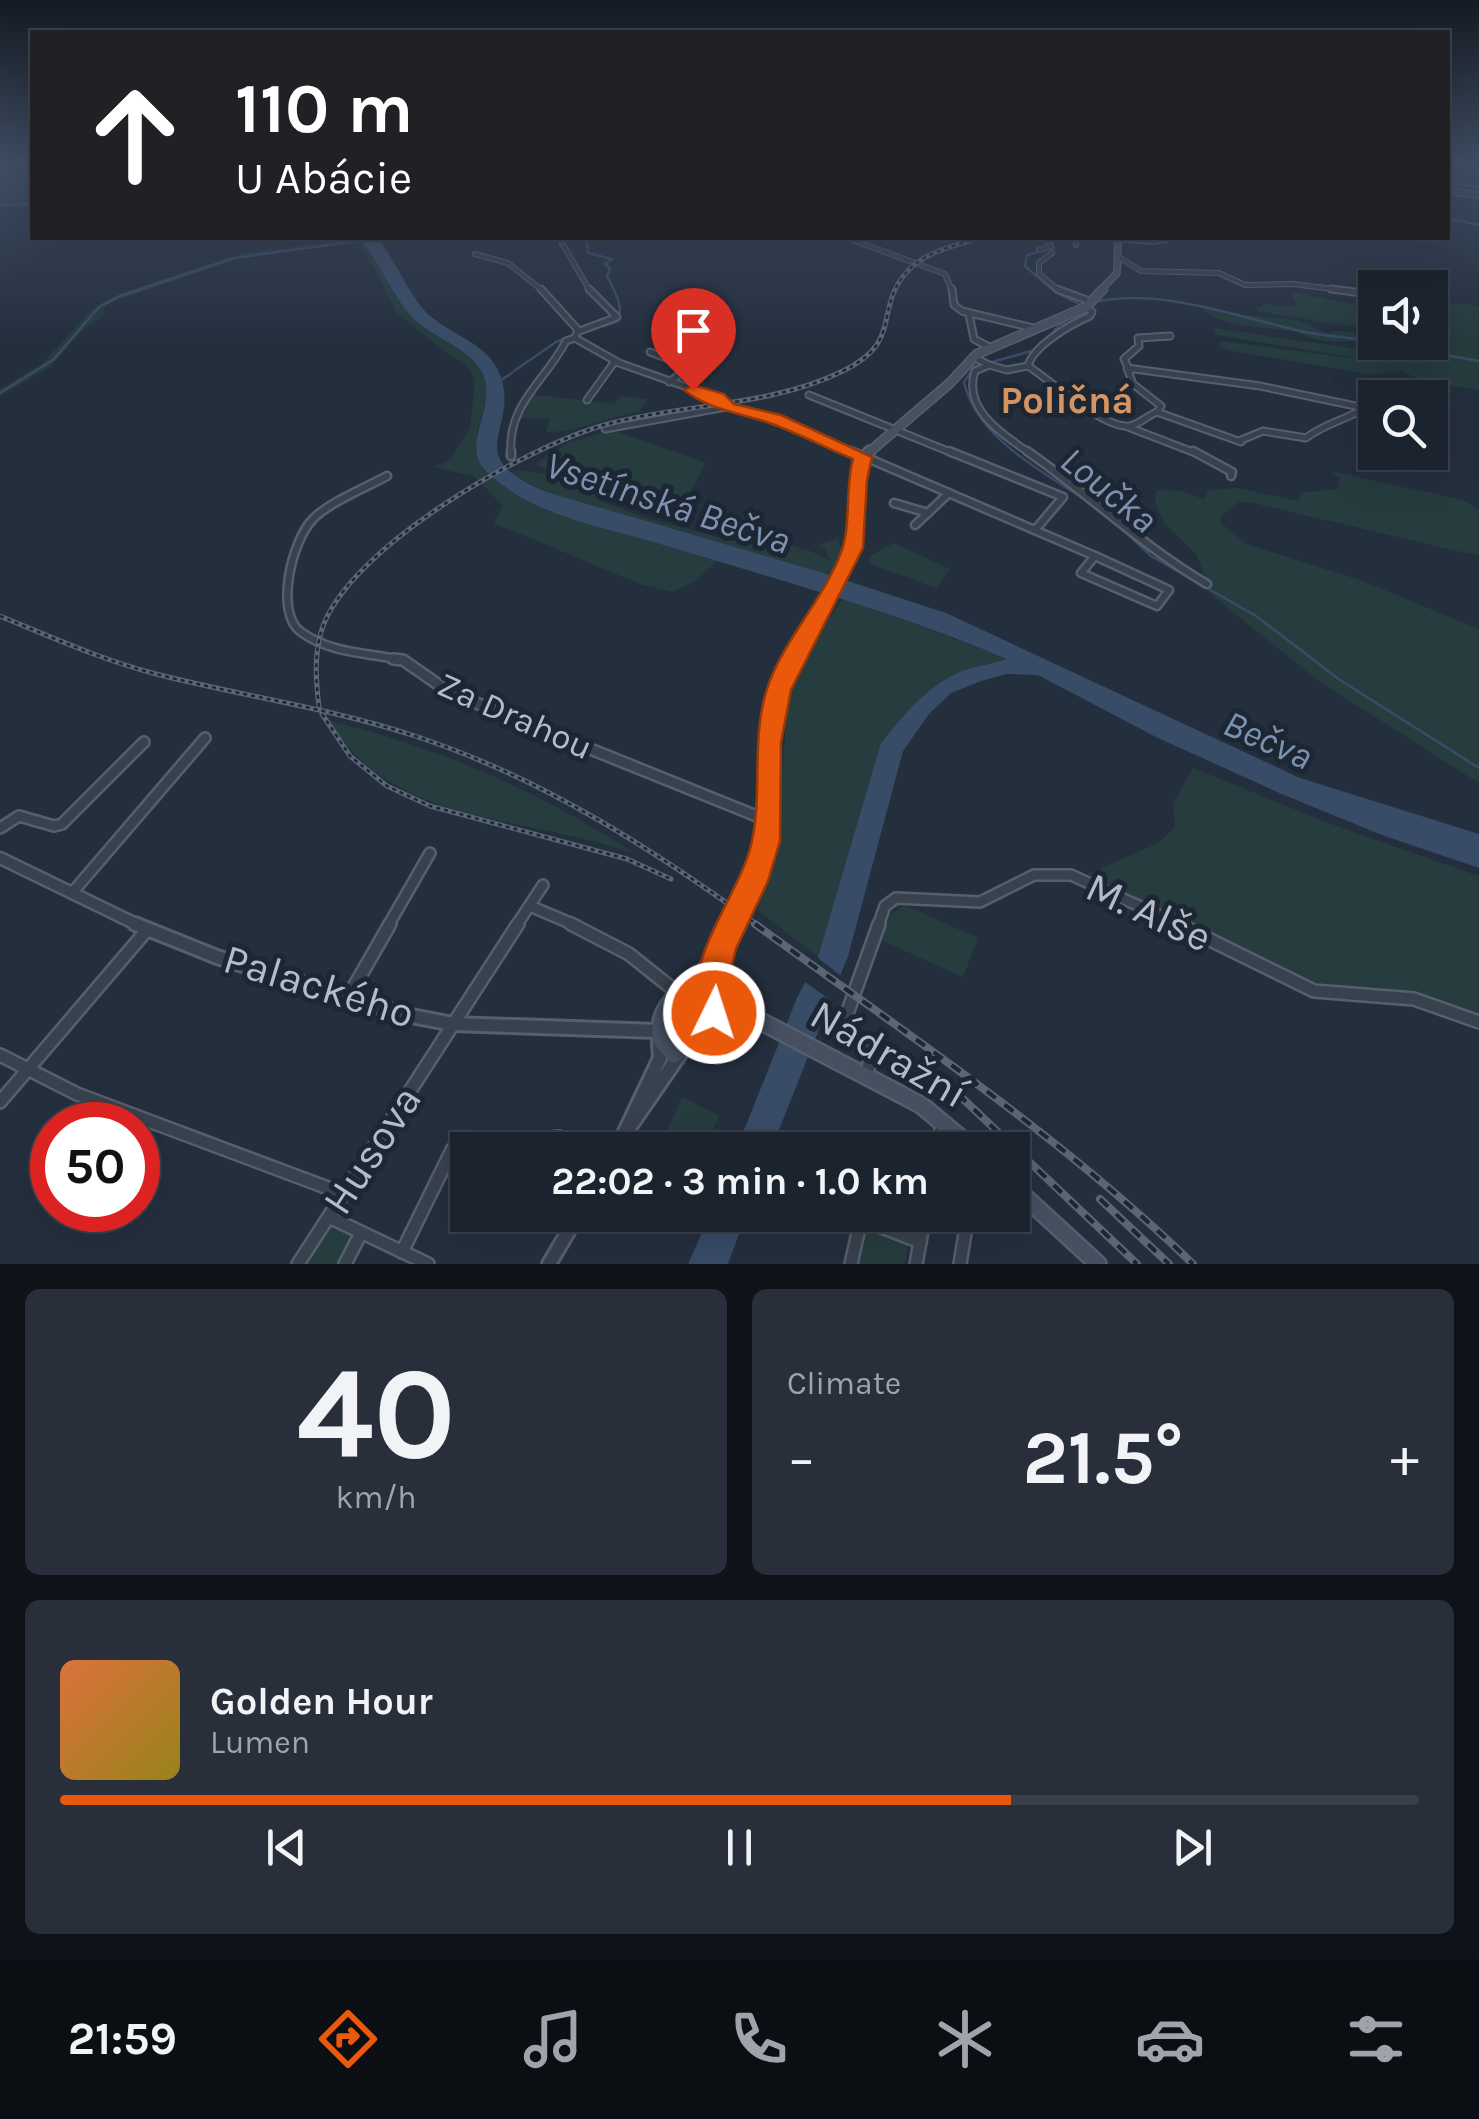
<!DOCTYPE html>
<meta charset="utf-8">
<style>
:root{--surface:#1b232e;--page:#282f3a;--text:#f1f3f6;--muted:#a0a4aa;--line:#39404a;--accent:#ea580c}
body{margin:0;font-family:Karla,sans-serif;background:var(--page);color:var(--text);height:100vh;display:flex;flex-direction:column;font-size:38px;white-space:nowrap}
*{box-sizing:border-box;margin:0}
p{font-size:32px;color:var(--muted)}
.icon{flex:none;width:55px;height:55px;fill:none;stroke:currentColor;stroke-width:2;stroke-linecap:round;stroke-linejoin:round}
.map{position:relative;height:1264px;overflow:hidden}
.sheet{display:flex;flex-direction:column;gap:25px;padding:25px;background:#0f1319;flex:1}
.sheet>*{flex:none}
.top-card{position:absolute;left:30px;top:30px;width:1420px;height:210px;border-radius:0px;box-shadow:0 10px 40px #0002,0 0 0 2px var(--line);background:#202124;color:#fff;overflow:hidden}
.buttons{position:absolute;left:1358px;top:270px;display:grid;gap:20px}
.buttons a{display:grid;place-items:center;width:90px;height:90px;border-radius:0px;background:var(--surface);box-shadow:0 10px 40px #0002,0 0 0 2px var(--line);font-size:50px}
.speed{position:absolute;left:30px;top:1102px;display:flex;gap:20px;font-size:50px;font-weight:700;text-align:center}
.speed>*{display:grid;place-content:center;width:130px;height:130px;border-radius:50%;background:var(--surface);box-shadow:0 10px 40px #0002,0 0 0 2px var(--line);line-height:1}
.speed .limit{border:15px solid #d22;background:#fff;color:#111}
.pin{position:absolute;display:grid;place-items:center;width:85px;height:85px;color:#fff;margin:-102px -42px;border-radius:50% 50% 50% 0;rotate:-45deg;box-shadow:0 0 10px #0007}
.pin .icon{rotate:45deg}
.me{position:absolute;width:110px;margin:-55px;rotate:4deg;stroke-linejoin:round;filter:drop-shadow(0 0 8px #0008)}
.turn{display:flex;align-items:center;gap:35px;height:210px;padding:0 40px;font-size:45px}
.turn .icon{width:130px;height:130px;stroke-width:2.5}
.turn b{display:block;font-size:70px;line-height:85px}
.big{font-size:75px;font-weight:700;line-height:1.1}
.sheet .tile{flex:1;display:flex;flex-direction:column;justify-content:center;gap:15px;min-width:0;padding:0 35px;border-radius:15px;background:var(--page)}
.sheet .dial{align-items:center;gap:0}
.dial b{font-size:130px;line-height:1}
.song{display:flex;align-items:center;gap:30px}
.cover{width:120px;height:120px;border-radius:15px;background:linear-gradient(135deg,hsl(20 70% 55%),hsl(50 70% 35%))}
.played{height:10px;border-radius:5px;background:linear-gradient(90deg,var(--accent) 70%,var(--line) 70%)}
.keys{display:flex;justify-content:space-around;direction:ltr}
.heat{display:flex;justify-content:space-between;align-items:center;font-size:55px;direction:ltr}
.sheet .tiles{flex:1;display:grid;gap:25px;grid-template-columns:1fr 1fr}
.tile:last-child{grid-column:span 2}
.trip{position:absolute;left:450px;top:1132px;width:580px;height:100px;border-radius:0px;background:var(--surface);box-shadow:0 10px 40px #0002,0 0 0 2px var(--line);font-weight:700;line-height:100px;text-align:center}
.dock{display:flex;height:160px;justify-content:space-around;align-items:center;background:#0b0e12;color:var(--muted)}
.dock .icon{width:70px;height:70px}
.dock .current{color:var(--accent)}
.dock b{font-size:45px;color:var(--text)}
.map>svg:first-child{display:block}
.green{fill:#263c3f}
.water{fill:#394c67}
.pier{fill:#242f3e}
.lines{fill:none;stroke-linecap:round;stroke-linejoin:round}
.stream{stroke:#394c67;stroke-width:2.5}
.minor-far4-casing{stroke:#565f6c;stroke-width:6}
.minor-far3-casing{stroke:#565f6c;stroke-width:9}
.minor-far2-casing{stroke:#565f6c;stroke-width:11}
.minor-far1-casing{stroke:#565f6c;stroke-width:14}
.minor-casing{stroke:#565f6c;stroke-width:16}
.tertiary-far2-casing{stroke:#565f6c;stroke-width:8}
.tertiary-far1-casing{stroke:#565f6c;stroke-width:15}
.tertiary-casing{stroke:#565f6c;stroke-width:18}
.secondary-far4-casing{stroke:#565f6c;stroke-width:8}
.secondary-far3-casing{stroke:#565f6c;stroke-width:11}
.secondary-far2-casing{stroke:#565f6c;stroke-width:14}
.secondary-far1-casing{stroke:#565f6c;stroke-width:16}
.secondary-casing{stroke:#565f6c;stroke-width:20}
.minor-far4{stroke:#38414e;stroke-width:4}
.minor-far3{stroke:#38414e;stroke-width:5}
.minor-far2{stroke:#38414e;stroke-width:6}
.minor-far1{stroke:#38414e;stroke-width:9}
.minor{stroke:#38414e;stroke-width:11}
.tertiary-far2{stroke:#38414e;stroke-width:5}
.tertiary-far1{stroke:#38414e;stroke-width:10}
.tertiary{stroke:#38414e;stroke-width:12}
.secondary-far4{stroke:#465061;stroke-width:5}
.secondary-far3{stroke:#465061;stroke-width:8}
.secondary-far2{stroke:#465061;stroke-width:9}
.secondary-far1{stroke:#465061;stroke-width:11}
.secondary{stroke:#465061;stroke-width:15}
.rail-far1-casing{stroke:#5a6575;stroke-width:5}
.rail-casing{stroke:#5a6575;stroke-width:8}
.rail-far1{stroke:#1d2633;stroke-width:2.5;stroke-dasharray:4;stroke-linecap:butt}
.rail{stroke:#1d2633;stroke-width:4;stroke-dasharray:11;stroke-linecap:butt}
.route{fill:#ea580c;stroke:#983908;stroke-width:2.5}
.labels{text-anchor:middle;dominant-baseline:central;stroke-width:10;stroke-linejoin:round;paint-order:stroke}
.street-label{font-size:35px;fill:#b4bcc9;stroke:#1d2633}
.far-district-label{font-size:38px;font-weight:bold;fill:#d59563;stroke:#1d2633}
.water-label{font-size:38px;font-style:italic;fill:#7c92b1;stroke:#1d2633}
.near-street-label{font-size:42px;fill:#b4bcc9;stroke:#1d2633}
</style>
<div class="map">
<svg width="1479" height="1264" viewBox="0 0 1479 1264">
<rect width="100%" height="100%" fill="#242f3e"/>
<g class="green">
<polygon points="0,163 32,163 32,201 0,209"/>
<path d="M 359,238 C 379,261 390,293 410,315 C 430,338 468,346 482,373 C 489,385 488,399 483,410 C 463,467 496,485 542,507 L 717,561 L 694,582 L 671,592 L 640,584 L 494,523 L 503,506 L 475,477 L 435,467 L 451,459 L 470,428 L 475,379 L 464,362 L 453,358 L 397,313 L 372,264 L 355,243 L 243,257 L 110,303 L 103,310 L 105,315 L 85,328 L 51,366 L 0,396 L 0,389 L 43,363 L 92,309 L 112,297 L 243,253 Z"/>
<polygon points="1290,292 1375,308 1375,330 1259,312 1257,307 1264,306 1260,303 1294,307 1297,304"/>
<path d="M 1430,300 L 1479,306 L 1479,390 L 1428,383 L 1401,371 L 1370,374 L 1227,350 L 1219,346 L 1221,341 L 1381,362 L 1216,335 L 1214,328 L 1377,352 L 1373,345 C 1357,340 1343,343 1326,341 C 1315,340 1306,335 1296,332 C 1269,326 1215,330 1200,304 L 1244,315 L 1297,320 L 1326,333 L 1341,331 L 1375,337 L 1375,342 L 1430,342 L 1430,306 L 1447,304 Z"/>
<path d="M 529,394 L 613,404 L 621,396 L 648,399 L 639,412 C 608,416 577,433 546,432 L 550,419 L 517,418 Z"/>
<polygon points="613,430 706,463 680,511 555,474 535,464 570,442"/>
<polygon points="519,470 547,474 606,494 607,498 596,499 642,517 737,542 755,536 808,550 829,560 826,550 818,545 839,538 839,547 851,542 834,576 550,493 508,473"/>
<polygon points="1331,471 1463,500 1479,510 1479,556 1253,503 1239,502 1222,515 1221,523 1246,544 1360,580 1479,629 1479,783 1320,682 1213,596 1196,554 1164,523 1155,502 1157,490 1180,491 1204,499 1209,490 1237,488 1299,501 1300,493 1337,489 1340,478"/>
<polygon points="894,543 898,545 950,569 936,588 871,564 869,556"/>
<polygon points="847,599 1009,659 975,667 876,762 818,957 759,911 759,905 776,844 789,694 803,661 839,603"/>
<path d="M 330,721 C 438,747 544,793 637,855 C 534,815 392,828 330,721 Z"/>
<polygon points="1193,768 1331,824 1479,876 1479,1015 1411,994 1310,982 1088,874 1158,843 1175,827 1173,804"/>
<polygon points="905,905 978,938 963,977 881,940 890,915"/>
<path d="M 696,994 L 707,1004 C 700,1023 696,1039 676,1047 L 667,1040 C 666,1018 675,1003 696,994 Z"/>
<polygon points="682,1097 719,1115 705,1150 658,1150"/>
<polygon points="329,1217 361,1233 345,1264 298,1264"/>
<polygon points="863,1223 909,1242 905,1264 854,1264"/>
</g>
<g class="water">
<path d="M 359,238 L 377,238 C 396,260 406,289 424,310 C 444,332 483,341 497,368 C 527,428 451,455 550,493 L 817,571 L 946,613 L 1300,778 L 1479,834 L 1479,868 L 1382,835 L 1284,795 L 1156,737 L 1038,675 L 1007,674 L 981,681 L 951,693 L 929,714 L 903,751 L 848,956 L 771,1150 L 736,1150 L 797,998 L 818,957 L 881,743 C 903,716 927,686 960,672 C 975,666 992,664 1007,659 C 897,612 782,581 667,546 C 607,527 533,518 486,471 C 460,446 496,407 484,377 C 473,347 429,338 409,314 C 390,291 379,261 359,238 Z"/>
<polygon points="710,1215 746,1215 728,1264 688,1264"/>
</g>
<polygon class="pier" points="814,955 844,978 834,1003 801,979"/>
<g class="lines">
<g class="stream">
<polyline points="1448,183 1479,187"/>
<polyline points="0,205 28,204"/>
<polyline points="1448,218 1479,225"/>
<path d="M 586,238 L 588,253 L 612,259 L 605,264 L 610,269 L 607,276 C 614,291 624,304 618,321 L 604,326"/>
<polyline points="1050,238 1054,248 1027,255 1025,266 1055,292 1083,306"/>
<path d="M 1095,302 C 1162,287 1239,318 1305,332 C 1328,337 1352,337 1375,342"/>
<polyline points="1051,335 1059,325 1078,320"/>
<polyline points="1377,343 1479,361"/>
<path d="M 1035,350 L 974,367 L 964,382 C 977,439 1045,473 1090,503"/>
<polyline points="514,371 556,342 576,334"/>
<polyline points="501,380 512,373"/>
<polyline points="0,393 53,360 99,307 120,296 234,258 364,240"/>
<polyline points="1116,523 1151,556 1256,616 1340,680 1479,768"/>
</g>
<defs>
<g id="minor-far4">
<polyline points="847,238 945,274 952,291"/>
<polyline points="1075,238 1076,245"/>
<polyline points="1118,239 1152,242 1178,238"/>
<polyline points="562,243 590,291"/>
<polyline points="1039,250 1051,246 1046,238"/>
<polyline points="1052,253 1039,263 1039,274 1060,291"/>
<polyline points="475,254 508,263 543,291"/>
<polyline points="1120,258 1141,271 1219,273 1245,285 1293,284 1350,291"/>
</g>
<g id="minor-far3">
<polyline points="541,289 579,331"/>
<polyline points="952,289 954,305 962,311 1033,328"/>
<polyline points="1057,289 1092,302"/>
<polyline points="1331,289 1370,294"/>
<polyline points="969,314 974,339 989,347"/>
<polyline points="575,338 577,332 617,317 589,289"/>
<polyline points="575,338 619,363 718,398 726,407 775,419 857,454"/>
<polyline points="650,352 690,367"/>
<path d="M 973,357 L 989,365 L 975,371 C 962,410 1004,435 1031,454"/>
<path d="M 989,365 L 1007,370 L 1028,366 C 1033,346 1071,324 1090,316 L 1092,312 L 1086,307"/>
<path d="M 1028,366 C 1050,380 1104,429 1129,426 C 1139,425 1148,415 1157,412 L 1241,442"/>
<polyline points="1130,371 1124,359 1139,346 1138,338 1170,336"/>
<polyline points="669,382 706,356"/>
<polyline points="809,395 955,454"/>
<polyline points="587,400 615,361"/>
<path d="M 1157,412 L 1161,406 L 1133,384 L 1127,368 L 1260,386 L 1365,408 C 1345,420 1324,424 1306,438 L 1263,431 L 1239,441"/>
<polyline points="1128,427 1198,454"/>
<polyline points="605,429 726,407"/>
<path d="M 511,454 C 507,404 545,382 566,341 L 575,338"/>
</g>
<g id="minor-far2">
<polyline points="511,451 511,456"/>
<polyline points="851,451 1095,556"/>
<polyline points="949,451 1063,497 1035,530"/>
<path d="M 1027,451 C 1089,494 1142,546 1207,584"/>
<polyline points="1193,451 1232,472 1231,476"/>
<path d="M 387,476 C 367,487 328,503 313,519 C 292,540 274,613 301,632 C 333,655 369,652 405,661"/>
<polyline points="894,503 928,513"/>
<polyline points="915,525 949,493"/>
<polygon points="1095,556 1169,590 1157,606 1081,573"/>
</g>
<g id="minor-far1">
<polyline points="393,659 403,660 449,692 769,821"/>
<polyline points="0,828 19,816 54,826 62,824 144,742"/>
<polyline points="72,893 205,738"/>
<polyline points="530,906 577,926"/>
<polyline points="388,926 430,853"/>
<polyline points="516,926 543,885"/>
<polyline points="878,926 885,906 896,898 980,902 1034,875 1071,875 1183,926"/>
</g>
<g id="minor">
<polyline points="571,924 629,954 679,994"/>
<polyline points="1178,924 1314,991 1414,999 1479,1022"/>
<polyline points="347,999 390,924"/>
<polyline points="0,1055 77,1094 344,1194"/>
<polyline points="867,1076 870,1058 845,1031 844,1022 879,924"/>
<polyline points="0,1102 147,930"/>
<polyline points="937,1150 942,1125"/>
<polyline points="329,1217 428,1264"/>
<polyline points="402,1252 452,1150 559,1137 603,1150"/>
<polyline points="298,1264 518,924"/>
<polyline points="345,1264 361,1233"/>
<polyline points="851,1264 861,1219 920,1242"/>
<polyline points="916,1264 925,1215"/>
<polyline points="960,1264 968,1215"/>
</g>
<polyline id="tertiary-far2" points="1448,191 1479,195"/>
<polyline id="tertiary-far1" points="0,858 140,926"/>
<g id="tertiary">
<polyline points="135,924 217,957 406,1015 453,1024 658,1031"/>
<polyline points="659,1043 660,1058 622,1138 680,1054"/>
<polyline points="549,1264 578,1215"/>
</g>
<polyline id="secondary-far4" points="1100,291 1117,273 1118,238"/>
<polyline id="secondary-far3" points="867,454 950,383 977,354 1086,307 1103,289"/>
<path id="secondary-far2" d="M 794,661 C 812,626 840,588 852,550 C 862,521 844,473 870,451"/>
<path id="secondary-far1" d="M 732,926 C 745,899 761,871 766,840 C 776,774 761,722 795,659"/>
<g id="secondary">
<polyline points="721,948 733,924"/>
<polyline points="693,987 721,948 712,996"/>
<path d="M 693,988 L 705,991 L 724,1008 L 764,1023 L 727,1021 L 674,1055 L 660,1039 C 658,1015 670,995 693,988 Z"/>
<polyline points="764,1023 921,1105 975,1150"/>
<polyline points="704,1033 714,1002"/>
<polyline points="1012,1185 1098,1264"/>
</g>
</defs>
<use href="#minor-far4" class="minor-far4-casing"/>
<use href="#minor-far3" class="minor-far3-casing"/>
<use href="#minor-far2" class="minor-far2-casing"/>
<use href="#minor-far1" class="minor-far1-casing"/>
<use href="#minor" class="minor-casing"/>
<use href="#tertiary-far2" class="tertiary-far2-casing"/>
<use href="#tertiary-far1" class="tertiary-far1-casing"/>
<use href="#tertiary" class="tertiary-casing"/>
<use href="#secondary-far4" class="secondary-far4-casing"/>
<use href="#secondary-far3" class="secondary-far3-casing"/>
<use href="#secondary-far2" class="secondary-far2-casing"/>
<use href="#secondary-far1" class="secondary-far1-casing"/>
<use href="#secondary" class="secondary-casing"/>
<use href="#minor-far4" class="minor-far4"/>
<use href="#minor-far3" class="minor-far3"/>
<use href="#minor-far2" class="minor-far2"/>
<use href="#minor-far1" class="minor-far1"/>
<use href="#minor" class="minor"/>
<use href="#tertiary-far2" class="tertiary-far2"/>
<use href="#tertiary-far1" class="tertiary-far1"/>
<use href="#tertiary" class="tertiary"/>
<use href="#secondary-far4" class="secondary-far4"/>
<use href="#secondary-far3" class="secondary-far3"/>
<use href="#secondary-far2" class="secondary-far2"/>
<use href="#secondary-far1" class="secondary-far1"/>
<use href="#secondary" class="secondary"/>
<defs>
<g id="rail-far1">
<path d="M 0,616 C 51,637 102,660 156,674 C 242,696 330,708 415,736 C 540,777 653,849 759,926"/>
<path d="M 319,707 C 316,681 314,657 321,632 C 345,549 528,445 608,424 C 685,403 770,407 843,371 C 903,342 874,312 905,274 C 923,252 954,246 979,238"/>
<polyline points="322,714 350,756 387,786 430,806 627,859 671,879"/>
</g>
<g id="rail">
<path d="M 755,924 C 904,1032 1061,1136 1193,1264"/>
<polyline points="942,1079 1137,1264"/>
<polyline points="1100,1199 1169,1264"/>
</g>
</defs>
<use href="#rail-far1" class="rail-far1-casing"/>
<use href="#rail" class="rail-casing"/>
<use href="#rail-far1" class="rail-far1"/>
<use href="#rail" class="rail"/>
</g>
<linearGradient id="sky" x2="0" y2="1"><stop stop-color="#141a22"/><stop offset="0.48" stop-color="#3f4d63"/><stop offset="1" stop-color="#3f4d63" stop-opacity="0"/></linearGradient>
<rect width="1479" height="340" fill="url(#sky)"/>
<path class="route" d="M 693,385 L 724,394 L 734,404 L 781,415 L 872,457 L 867,480 L 863,548 L 791,690 L 781,743 L 780,841 L 768,881 L 736,949 L 727,986 L 730,1013 L 725,1025 L 714,1029 L 702,1025 C 677,963 737,902 751,845 C 763,796 751,743 766,692 C 781,642 824,600 842,550 C 851,523 845,488 853,459 C 826,448 800,434 772,424 C 742,413 709,410 684,390 Z"/>
<g class="labels">
<g class="street-label">
<text transform="translate(515 716) rotate(24)">Za Drahou</text>
</g>
<g class="far-district-label">
<text x="1067" y="400">Poličná</text>
</g>
<g class="water-label">
<text transform="translate(1109 490) rotate(39)">Loučka</text>
<text transform="translate(668 503) rotate(18)">Vsetínská Bečva</text>
<text transform="translate(1268 740) rotate(24)">Bečva</text>
</g>
<g class="near-street-label">
<text transform="translate(1149 912) rotate(25)">M. Alše</text>
<text transform="translate(319 986) rotate(17)">Palackého</text>
<text transform="translate(889 1054) rotate(30)">Nádražní</text>
<text transform="translate(372 1150) rotate(-57)">Husova</text>
</g>
</g>
</svg>
<div class="buttons">
<a><svg class="icon" aria-label="sound" viewBox="0 0 24 24"><path d="M4 9h4l5-4v14l-5-4H4zM17 9q2 3 0 6"/></svg></a>
<a><svg class="icon" aria-label="search" viewBox="0 0 24 24"><circle cx="10" cy="10" r="6"/><path d="M15 15l6 6"/></svg></a>
</div>
<div class="speed"><div class="limit">50</div></div>
<div class="pin" style="left:693px;top:390px;background:#d93025"><svg class="icon" aria-label="arrive" viewBox="0 0 24 24"><path d="M6 21V4h12l-3 4 3 4H6"/></svg></div>
<svg class="me" style="left:714px;top:1013px" viewBox="-20 -20 40 40"><circle r="17" fill="#ea580c" stroke="#fff" stroke-width="3"/><path d="M0-11L8 9 0 5-8 9z" fill="#fff"/></svg>
<div class="trip">22:02 · 3 min · 1.0 km</div>
<div class="top-card">
<div class="turn"><svg class="icon" aria-label="ahead" viewBox="0 0 24 24"><path d="M12 20V5M6 11l6-6 6 6"/></svg><div><b>110 m</b>U Abácie</div></div>
</div>
</div>
<section class="sheet">
<div class="tiles">
<div class="tile dial"><b>40</b><p>km/h</p></div>
<div class="tile"><p>Climate</p>
<div class="heat"><a>−</a><b class="big">21.5°</b><a>+</a></div>
</div>
<div class="tile">
<div class="song"><i class="cover"></i><div><b>Golden Hour</b><p>Lumen</p></div></div>
<div class="played"></div>
<div class="keys"><svg class="icon" aria-label="previous" viewBox="0 0 24 24"><path d="M18 5L8 12l10 7zM5 5v14"/></svg><svg class="icon" aria-label="pause" viewBox="0 0 24 24"><path d="M8 5v14M16 5v14"/></svg><svg class="icon" aria-label="next" viewBox="0 0 24 24"><path d="M6 5l10 7-10 7zM19 5v14"/></svg></div>
</div>
</div>
</section>
<nav class="dock">
<b>21:59</b>
<svg class="icon current" aria-label="directions" viewBox="0 0 24 24"><path d="M12 3l9 9-9 9-9-9zM9 14v-3h6M13 9l2 2-2 2"/></svg>
<svg class="icon" aria-label="music" viewBox="0 0 24 24"><path d="M9 18V5l10-2v13"/><circle cx="6" cy="18" r="3"/><circle cx="16" cy="16" r="3"/></svg>
<svg class="icon" aria-label="phone" viewBox="0 0 24 24"><path d="M5 4h4l2 5-3 2q2 4 5 5l2-3 5 2v4C11 20 4 13 5 4z"/></svg>
<svg class="icon" aria-label="climate" viewBox="0 0 24 24"><path d="M12 3v18M4 7l16 10M4 17L20 7"/></svg>
<svg class="icon" aria-label="car" viewBox="0 0 24 24"><path d="M5 17H2v-5l4-1 3-4h7l3 4 3 1v5h-3M9 17h6M6 11h13"/><circle cx="7" cy="17" r="2"/><circle cx="17" cy="17" r="2"/></svg>
<svg class="icon" aria-label="filters" viewBox="0 0 24 24"><path d="M4 7h16M4 17h16"/><circle cx="9" cy="7" r="2"/><circle cx="15" cy="17" r="2"/></svg>
</nav>
